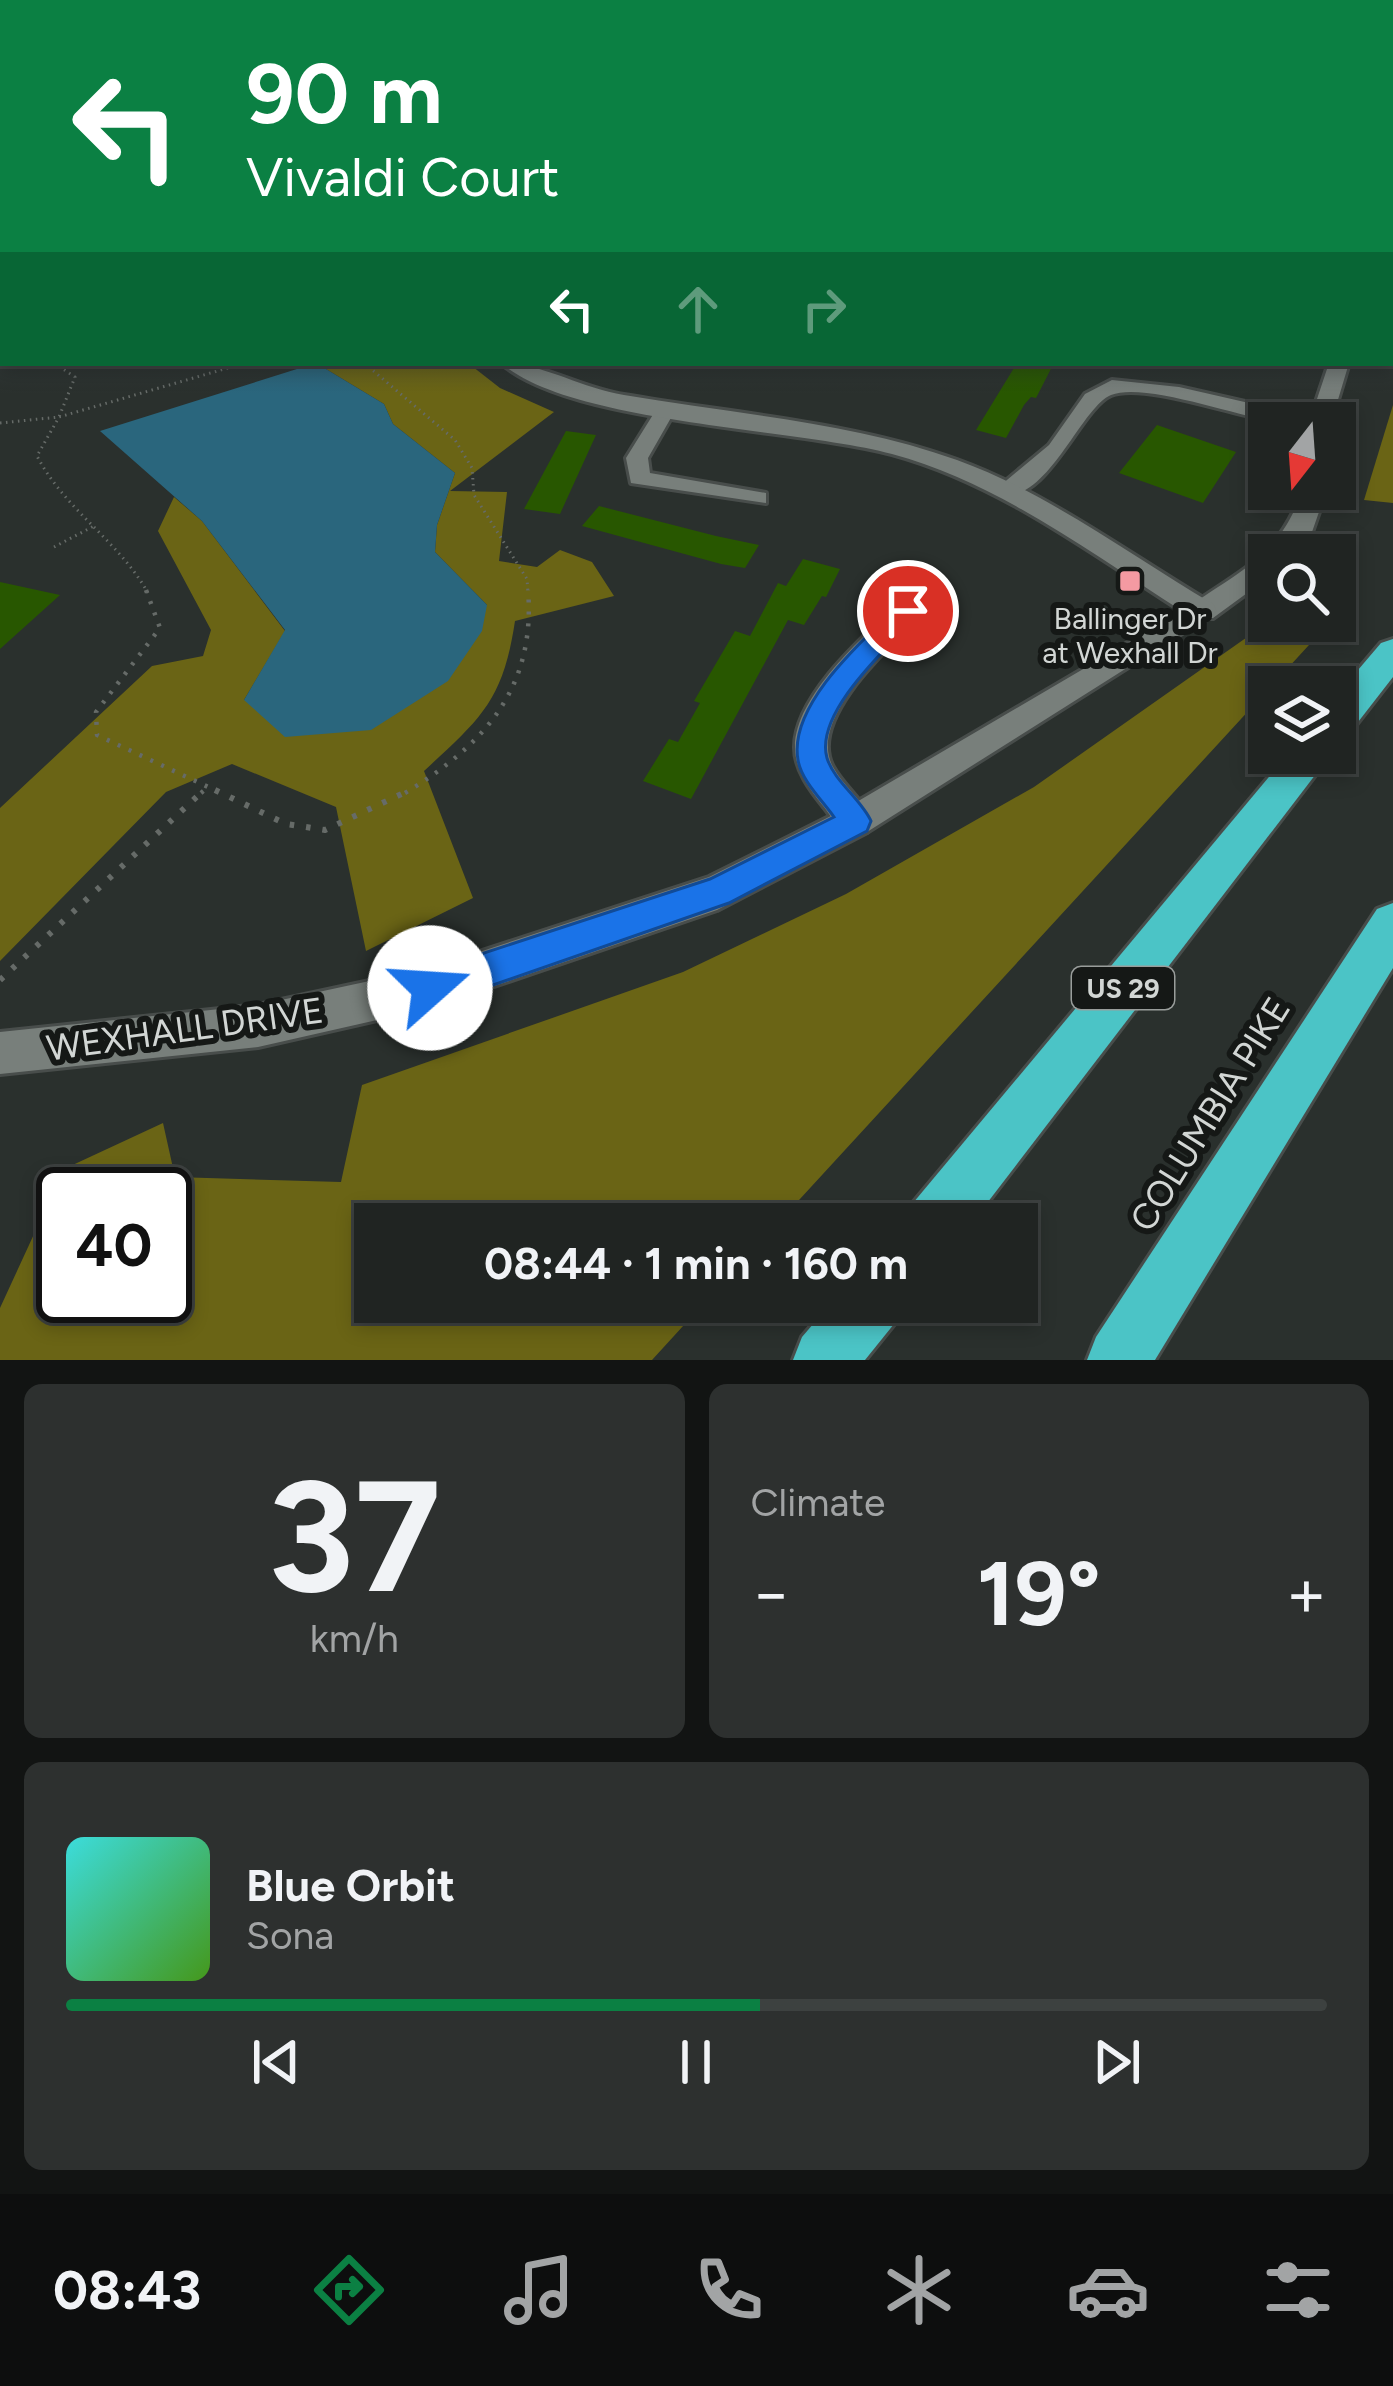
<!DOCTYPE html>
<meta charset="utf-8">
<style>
:root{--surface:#202422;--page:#2d302f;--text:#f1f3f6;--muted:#a2a4a5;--line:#3d4140;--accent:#0b8043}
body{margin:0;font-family:Figtree,sans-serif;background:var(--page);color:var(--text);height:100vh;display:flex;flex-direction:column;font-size:45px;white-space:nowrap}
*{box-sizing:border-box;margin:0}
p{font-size:39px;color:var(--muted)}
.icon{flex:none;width:66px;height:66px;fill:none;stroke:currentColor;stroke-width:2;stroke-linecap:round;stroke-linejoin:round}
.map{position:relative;height:1360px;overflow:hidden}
.drawer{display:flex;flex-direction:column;gap:24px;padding:24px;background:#121413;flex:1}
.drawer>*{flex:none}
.guide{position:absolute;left:0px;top:0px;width:1395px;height:366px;box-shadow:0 6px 18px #0003,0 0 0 3px var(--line);background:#0b8043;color:#fff;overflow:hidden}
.needle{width:78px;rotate:197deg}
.controls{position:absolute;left:1248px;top:402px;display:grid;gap:24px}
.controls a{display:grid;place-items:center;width:108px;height:108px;border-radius:0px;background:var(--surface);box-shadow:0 6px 18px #0003,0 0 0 3px var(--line);font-size:60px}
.speed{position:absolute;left:36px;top:1167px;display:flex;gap:24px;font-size:60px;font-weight:700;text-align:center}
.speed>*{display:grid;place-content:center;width:156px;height:156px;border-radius:50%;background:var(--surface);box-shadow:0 6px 18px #0003,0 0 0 3px var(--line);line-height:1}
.speed .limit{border:6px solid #111;border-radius:18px;background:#fff;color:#111}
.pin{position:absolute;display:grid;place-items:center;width:102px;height:102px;color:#fff;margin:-51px;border:6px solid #fff;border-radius:50%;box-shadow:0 3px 12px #0007}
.me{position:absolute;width:132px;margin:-66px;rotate:71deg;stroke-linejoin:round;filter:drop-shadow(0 0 9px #0008)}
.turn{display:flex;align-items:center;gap:42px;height:252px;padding:0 48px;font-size:54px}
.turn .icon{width:156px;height:156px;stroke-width:2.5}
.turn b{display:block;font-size:84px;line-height:102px}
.lanes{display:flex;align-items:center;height:114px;padding:0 48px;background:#0003;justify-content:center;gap:60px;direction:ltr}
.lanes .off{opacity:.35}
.big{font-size:90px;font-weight:700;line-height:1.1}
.drawer .card{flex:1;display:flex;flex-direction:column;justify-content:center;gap:18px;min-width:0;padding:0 42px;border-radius:18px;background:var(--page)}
.drawer .dial{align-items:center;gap:0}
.dial b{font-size:156px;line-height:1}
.song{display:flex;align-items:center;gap:36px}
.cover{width:144px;height:144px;border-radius:18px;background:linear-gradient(135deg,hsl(180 70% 55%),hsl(100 70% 35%))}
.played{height:12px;border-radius:6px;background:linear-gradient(90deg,var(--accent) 55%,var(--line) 55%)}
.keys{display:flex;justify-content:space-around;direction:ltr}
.heat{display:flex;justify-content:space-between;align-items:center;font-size:66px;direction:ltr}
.drawer .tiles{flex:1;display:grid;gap:24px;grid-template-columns:1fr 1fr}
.card:last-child{grid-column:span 2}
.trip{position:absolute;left:354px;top:1203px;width:684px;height:120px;border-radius:0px;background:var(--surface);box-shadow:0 6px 18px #0003,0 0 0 3px var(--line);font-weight:700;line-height:120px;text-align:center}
.menu{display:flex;height:192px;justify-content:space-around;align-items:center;background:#0d0e0e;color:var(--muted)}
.menu .icon{width:84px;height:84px}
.menu .active{color:var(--accent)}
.menu b{font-size:54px;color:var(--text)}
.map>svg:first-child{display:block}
.forest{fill:#6a6415;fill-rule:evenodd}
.water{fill:#2a667d}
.building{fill:#285700}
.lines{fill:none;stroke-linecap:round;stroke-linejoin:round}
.street-casing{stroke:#484d4b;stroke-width:6}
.secondary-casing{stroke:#484d4b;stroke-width:6}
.highway-casing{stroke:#484d4b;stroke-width:6}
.path-far2{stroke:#666b68;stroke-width:3;stroke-dasharray:1.5 4.5;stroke-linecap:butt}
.path-far1{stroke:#666b68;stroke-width:4.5;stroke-dasharray:3 9;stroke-linecap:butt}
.path{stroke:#666b68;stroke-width:6;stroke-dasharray:4.5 12;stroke-linecap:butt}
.street{fill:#787f7b;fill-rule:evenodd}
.secondary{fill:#787f7b;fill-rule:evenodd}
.highway{fill:#4bc4c6;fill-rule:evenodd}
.route{fill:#1a73e8;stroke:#114b97;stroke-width:3}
.poi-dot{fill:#f49aa2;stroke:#151816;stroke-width:4.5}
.labels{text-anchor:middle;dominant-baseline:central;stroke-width:12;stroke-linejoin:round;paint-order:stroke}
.shield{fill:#151816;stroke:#999d9b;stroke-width:3}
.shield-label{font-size:27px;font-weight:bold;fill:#d2d6d4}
.poi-label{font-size:30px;fill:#d2d6d4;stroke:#151816}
.near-street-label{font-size:36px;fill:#d2d6d4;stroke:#151816}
</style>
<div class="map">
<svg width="1393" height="1360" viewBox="0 0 1393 1360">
<rect width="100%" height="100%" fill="#2a302d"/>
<g class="forest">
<path d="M 316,363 L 468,363 L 500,388 L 554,412 L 450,491 L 507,492 L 499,561 L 537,567 L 560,550 L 592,562 L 614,596 L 515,621 C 503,701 481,718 424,771 L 473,898 L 366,951 L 336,807 L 232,764 L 166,792 L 0,961 L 0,808 L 152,666 L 203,656 L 211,630 L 158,531 L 174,497 L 202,521 L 285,631 L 244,700 L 487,605 L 435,552 L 437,525 L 455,473 L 393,424 L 384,404 Z"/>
<polygon points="1393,405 1393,503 1364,500"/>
<path d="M 1270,621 L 1320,633 L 777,1224 L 375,1224 L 375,1302 L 705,1302 L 652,1360 L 0,1360 L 0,1308 L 64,1169 L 163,1123 L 175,1177 L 341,1182 L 362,1085 L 683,972 L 846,894 L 1034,787 ZM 165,1194 L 165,1296 L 63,1296 L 63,1194 Z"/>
</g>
<polygon class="water" points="316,363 384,404 393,424 455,473 437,525 435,552 487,605 482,631 448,681 371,730 285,737 244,700 285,630 202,521 100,431"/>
<g class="building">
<polygon points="1017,363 1054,363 1036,398 1031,397 1024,405 1006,438 976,430"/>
<polygon points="1157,425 1236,452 1203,503 1119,473"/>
<polygon points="566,431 596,435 560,514 524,509"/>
<polygon points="599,506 716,536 759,545 745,568 721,564 582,526"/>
<polygon points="803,559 840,569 826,597 822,596 804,625 788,620 691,799 643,781 669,739 678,742 700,703 694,701 735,631 750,636 778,583 786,586"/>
<polygon points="0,582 60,595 0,649"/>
</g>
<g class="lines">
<defs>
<g id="street">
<rect x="1392" y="204" width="1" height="5"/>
<rect x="1392" y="307" width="1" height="10"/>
<path d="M 1329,363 L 1349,363 L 1331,423 C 1315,423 1299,425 1284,423 C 1244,419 1145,381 1111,395 C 1080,408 1047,505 999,495 L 995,490 L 1049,445 L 1085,394 L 1112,380 L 1179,387 L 1311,417 Z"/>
<polygon points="666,403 676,409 648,458 650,473 766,493 766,503 631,483 626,458 659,405"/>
<path d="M 1303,489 L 1327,489 L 1312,532 L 1292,555 L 1269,555 L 1269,577 L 1213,618 L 1193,618 L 1189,611 L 1193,604 C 1248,566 1280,554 1303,489 Z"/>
<path d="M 908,601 L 918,604 L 922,611 L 918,618 C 887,648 807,720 833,767 C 844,787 863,800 872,821 L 867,832 C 844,840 837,824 824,807 C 811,791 795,770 795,748 C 794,697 864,636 898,604 Z"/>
</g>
<path id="secondary" d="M 501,363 C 543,363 580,388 624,395 C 734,414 852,422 957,460 C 1048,493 1130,555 1213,604 L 1217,611 L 867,832 L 717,910 L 430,1008 L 258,1047 L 0,1074 L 0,1032 L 258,1005 L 430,968 L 709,877 L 843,810 L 1182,611 C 1089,552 999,483 892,454 C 795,428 571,424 501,363 Z"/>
<g id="highway">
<polygon points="1393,639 1393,677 1348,735 1335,739 1335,697 1381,643"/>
<polygon points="1289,753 1332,753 971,1224 905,1224 913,1203"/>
<polygon points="1393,903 1393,968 1155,1360 1087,1360 1096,1337 1377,909"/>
<polygon points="832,1302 903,1302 894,1324 865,1360 793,1360 802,1337"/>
</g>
</defs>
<use href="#street" class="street-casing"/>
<use href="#secondary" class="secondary-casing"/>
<use href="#highway" class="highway-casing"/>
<g class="path-far2">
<polyline points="364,363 455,440 472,468 474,495 527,579 528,593"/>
<polyline points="0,423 59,417 75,377 54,363"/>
<polyline points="54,547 94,526"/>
<path d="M 148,593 C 119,541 65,510 37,456 L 59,417 L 245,363"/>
</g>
<g class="path-far1">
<polyline points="146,590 160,628 96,712 97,735 221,793"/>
<polyline points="201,793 207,788"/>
<path d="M 405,793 C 484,745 536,688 528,590"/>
</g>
<g class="path">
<polyline points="215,790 286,824 325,830 410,790"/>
<polyline points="0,980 204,790"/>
</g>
<use href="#street" class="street"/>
<use href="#secondary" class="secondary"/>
<use href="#highway" class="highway"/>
</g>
<linearGradient id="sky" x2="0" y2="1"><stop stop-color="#171a19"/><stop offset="0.52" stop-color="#444e57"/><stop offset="1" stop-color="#444e57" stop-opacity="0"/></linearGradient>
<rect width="1393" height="394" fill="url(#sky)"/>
<path class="route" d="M 908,602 L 920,611 L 916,617 C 888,647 814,713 827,758 C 834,781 861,799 871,821 L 867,831 L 729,903 L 430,1007 L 417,1002 L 411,988 L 417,975 L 710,879 L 834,817 C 822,800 801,780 798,760 C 788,705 863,640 899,605 Z"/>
<rect class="poi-dot" x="1118" y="569" width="24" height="24" rx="6"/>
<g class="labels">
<rect class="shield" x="1072" y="967" width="102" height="42" rx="9"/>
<g class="shield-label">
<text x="1123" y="988">US 29</text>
</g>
<g class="poi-label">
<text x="1130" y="618">Ballinger Dr<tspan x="1130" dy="34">at Wexhall Dr</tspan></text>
</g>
<g class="near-street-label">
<text transform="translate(185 1029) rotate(-8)">WEXHALL DRIVE</text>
<text transform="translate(1210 1114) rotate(-58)">COLUMBIA PIKE</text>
</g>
</g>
</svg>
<div class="controls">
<a><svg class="needle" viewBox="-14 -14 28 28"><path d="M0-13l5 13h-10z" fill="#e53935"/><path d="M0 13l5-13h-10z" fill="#a2a4a5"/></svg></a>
<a><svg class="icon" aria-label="search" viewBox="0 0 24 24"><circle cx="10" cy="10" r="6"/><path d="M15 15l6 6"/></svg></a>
<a><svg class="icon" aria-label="layers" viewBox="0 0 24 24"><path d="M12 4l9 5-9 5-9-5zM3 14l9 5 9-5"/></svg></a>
</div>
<div class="speed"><div class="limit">40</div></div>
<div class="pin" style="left:908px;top:611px;background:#d93025"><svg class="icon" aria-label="arrive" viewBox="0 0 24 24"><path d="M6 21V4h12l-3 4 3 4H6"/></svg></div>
<svg class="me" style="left:430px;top:988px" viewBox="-20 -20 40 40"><circle r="19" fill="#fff"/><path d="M0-13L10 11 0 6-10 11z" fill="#1a73e8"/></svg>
<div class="trip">08:44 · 1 min · 160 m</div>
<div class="guide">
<div class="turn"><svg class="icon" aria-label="left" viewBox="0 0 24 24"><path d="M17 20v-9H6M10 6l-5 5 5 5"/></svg><div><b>90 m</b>Vivaldi Court</div></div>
<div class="lanes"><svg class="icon" aria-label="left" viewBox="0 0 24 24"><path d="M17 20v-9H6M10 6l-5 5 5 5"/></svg><svg class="icon off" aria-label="ahead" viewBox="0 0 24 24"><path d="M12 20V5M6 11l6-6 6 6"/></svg><svg class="icon off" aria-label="right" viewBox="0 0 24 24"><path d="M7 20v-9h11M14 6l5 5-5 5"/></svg></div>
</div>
</div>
<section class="drawer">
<div class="tiles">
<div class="card dial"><b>37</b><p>km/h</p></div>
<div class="card"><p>Climate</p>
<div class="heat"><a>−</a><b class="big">19°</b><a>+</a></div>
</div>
<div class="card">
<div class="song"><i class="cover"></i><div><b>Blue Orbit</b><p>Sona</p></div></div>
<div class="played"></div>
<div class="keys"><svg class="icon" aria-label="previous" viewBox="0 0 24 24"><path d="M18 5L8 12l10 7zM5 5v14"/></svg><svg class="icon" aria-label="pause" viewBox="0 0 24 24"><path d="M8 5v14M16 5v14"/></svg><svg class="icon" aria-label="next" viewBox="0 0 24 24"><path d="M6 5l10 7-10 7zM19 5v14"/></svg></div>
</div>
</div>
</section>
<nav class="menu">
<b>08:43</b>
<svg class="icon active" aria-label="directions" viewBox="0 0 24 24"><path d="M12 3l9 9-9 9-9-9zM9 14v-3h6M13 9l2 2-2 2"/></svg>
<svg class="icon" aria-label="music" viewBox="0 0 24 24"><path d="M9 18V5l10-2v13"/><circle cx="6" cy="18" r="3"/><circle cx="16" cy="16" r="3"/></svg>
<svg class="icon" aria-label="phone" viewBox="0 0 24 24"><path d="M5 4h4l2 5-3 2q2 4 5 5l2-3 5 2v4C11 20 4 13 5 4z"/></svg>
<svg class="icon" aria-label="climate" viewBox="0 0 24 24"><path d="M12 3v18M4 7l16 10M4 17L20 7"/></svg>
<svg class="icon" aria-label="car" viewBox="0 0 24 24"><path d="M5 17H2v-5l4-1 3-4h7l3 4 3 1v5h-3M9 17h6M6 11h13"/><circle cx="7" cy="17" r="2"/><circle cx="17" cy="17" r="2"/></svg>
<svg class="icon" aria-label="filters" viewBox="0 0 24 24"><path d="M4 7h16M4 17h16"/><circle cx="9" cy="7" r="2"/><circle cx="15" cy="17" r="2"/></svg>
</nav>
